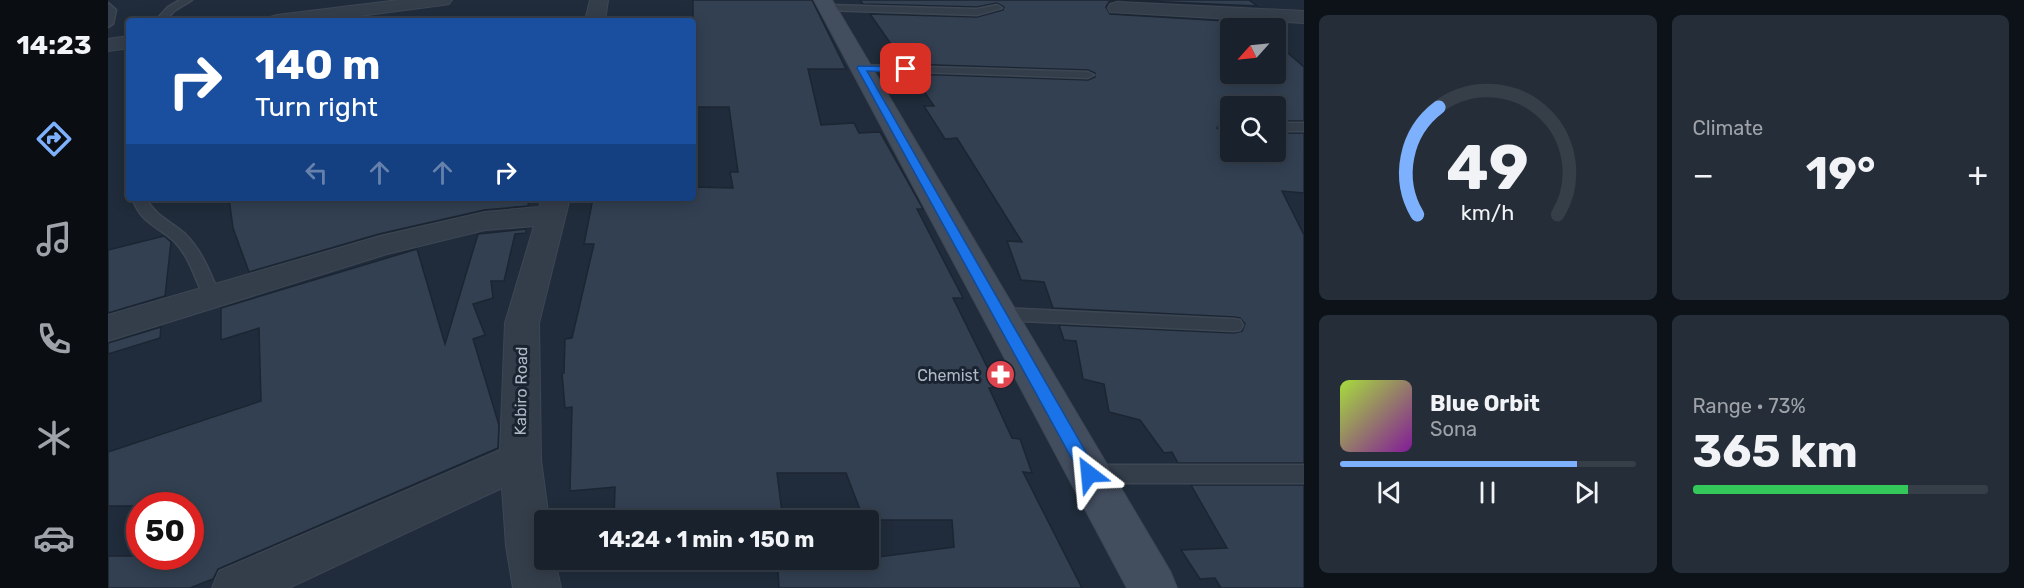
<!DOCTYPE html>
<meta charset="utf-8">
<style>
:root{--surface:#18212c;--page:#252e38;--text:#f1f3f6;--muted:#9fa3a9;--line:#363e48;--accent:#7eb1fd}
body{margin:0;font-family:Rubik,sans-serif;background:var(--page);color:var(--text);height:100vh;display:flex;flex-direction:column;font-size:22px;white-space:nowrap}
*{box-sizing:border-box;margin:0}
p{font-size:20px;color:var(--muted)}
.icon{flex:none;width:33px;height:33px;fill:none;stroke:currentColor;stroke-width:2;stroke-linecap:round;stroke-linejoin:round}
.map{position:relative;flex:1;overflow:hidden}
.drawer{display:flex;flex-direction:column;gap:15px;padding:15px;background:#0d1218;width:720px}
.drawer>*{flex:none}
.top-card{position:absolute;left:18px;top:18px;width:570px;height:183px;border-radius:6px;box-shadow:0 3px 15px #0003,0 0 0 2px var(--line);background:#1a4fa0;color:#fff;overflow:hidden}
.needle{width:39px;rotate:243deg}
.fabs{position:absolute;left:1112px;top:18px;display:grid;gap:12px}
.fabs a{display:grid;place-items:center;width:66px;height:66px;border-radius:6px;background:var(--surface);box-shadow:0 3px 15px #0003,0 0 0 2px var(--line);font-size:30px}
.speed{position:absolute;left:18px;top:492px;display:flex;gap:12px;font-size:30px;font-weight:700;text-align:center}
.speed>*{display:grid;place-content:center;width:78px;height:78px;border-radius:50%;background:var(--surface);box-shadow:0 3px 15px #0003,0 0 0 2px var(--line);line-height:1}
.speed .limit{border:9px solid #d22;background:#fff;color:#111}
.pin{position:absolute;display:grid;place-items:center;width:51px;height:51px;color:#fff;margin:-26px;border-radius:12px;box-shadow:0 3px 9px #0006}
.me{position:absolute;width:66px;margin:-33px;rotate:331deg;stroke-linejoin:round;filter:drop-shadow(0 0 4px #0008)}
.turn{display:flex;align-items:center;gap:21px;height:126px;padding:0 30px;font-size:27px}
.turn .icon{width:78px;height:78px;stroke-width:2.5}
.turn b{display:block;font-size:42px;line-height:51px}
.lanes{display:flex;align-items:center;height:57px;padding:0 30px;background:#0003;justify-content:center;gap:30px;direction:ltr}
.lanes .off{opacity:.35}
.big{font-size:45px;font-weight:700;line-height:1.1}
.drawer .card{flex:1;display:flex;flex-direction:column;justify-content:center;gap:9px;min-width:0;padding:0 21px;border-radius:9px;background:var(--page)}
.drawer .dial{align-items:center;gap:0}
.dial svg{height:156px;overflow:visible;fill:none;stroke:var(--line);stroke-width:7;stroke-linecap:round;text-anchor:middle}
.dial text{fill:var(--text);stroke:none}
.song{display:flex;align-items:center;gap:18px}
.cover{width:72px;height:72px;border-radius:9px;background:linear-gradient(135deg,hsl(80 70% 55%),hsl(290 70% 35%))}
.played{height:6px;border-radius:3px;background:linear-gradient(90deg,var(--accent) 80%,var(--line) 80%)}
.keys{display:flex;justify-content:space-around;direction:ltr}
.heat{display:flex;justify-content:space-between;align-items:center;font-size:33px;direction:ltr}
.charge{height:9px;border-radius:4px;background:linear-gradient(90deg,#34c759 73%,var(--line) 0)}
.drawer .tiles{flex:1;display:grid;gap:15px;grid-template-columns:repeat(2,1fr)}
.trip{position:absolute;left:426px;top:510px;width:345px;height:60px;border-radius:6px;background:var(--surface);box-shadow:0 3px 15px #0003,0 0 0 2px var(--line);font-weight:700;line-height:60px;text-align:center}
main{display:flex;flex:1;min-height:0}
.tab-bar{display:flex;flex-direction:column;width:108px;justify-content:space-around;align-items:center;background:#0a0d12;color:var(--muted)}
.tab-bar .icon{width:42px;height:42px}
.tab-bar .on{color:var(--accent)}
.tab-bar b{font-size:27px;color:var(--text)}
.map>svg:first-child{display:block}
.building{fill:#324052;stroke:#1c2532;stroke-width:1.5}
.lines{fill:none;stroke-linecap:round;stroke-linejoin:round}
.service-casing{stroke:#3d4754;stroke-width:3}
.minor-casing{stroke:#3d4754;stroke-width:2}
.secondary-casing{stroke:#3d4754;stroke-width:2}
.service{fill:#343e4b;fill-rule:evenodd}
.minor{fill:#343e4b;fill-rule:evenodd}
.secondary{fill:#424d5e;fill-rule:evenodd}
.route{fill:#1a73e8;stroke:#114b97;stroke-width:1.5}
.labels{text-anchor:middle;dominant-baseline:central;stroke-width:6;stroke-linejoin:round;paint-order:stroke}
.poi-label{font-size:16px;fill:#afb9c7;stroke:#1a2330;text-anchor:end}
.street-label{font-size:16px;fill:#afb9c7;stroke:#1a2330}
</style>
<main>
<nav class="tab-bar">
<b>14:23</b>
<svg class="icon on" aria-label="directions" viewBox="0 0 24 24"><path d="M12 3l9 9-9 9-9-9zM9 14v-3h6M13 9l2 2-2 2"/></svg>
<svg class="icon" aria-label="music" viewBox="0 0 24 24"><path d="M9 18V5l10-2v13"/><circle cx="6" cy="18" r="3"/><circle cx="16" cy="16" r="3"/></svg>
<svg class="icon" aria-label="phone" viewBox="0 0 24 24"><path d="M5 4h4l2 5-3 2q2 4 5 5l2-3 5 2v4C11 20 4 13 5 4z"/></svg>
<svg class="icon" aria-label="climate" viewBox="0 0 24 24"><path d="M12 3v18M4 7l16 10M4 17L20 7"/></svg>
<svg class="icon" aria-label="car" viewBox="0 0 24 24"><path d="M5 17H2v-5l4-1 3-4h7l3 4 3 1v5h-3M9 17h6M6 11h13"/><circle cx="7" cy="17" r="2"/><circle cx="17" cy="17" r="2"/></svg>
</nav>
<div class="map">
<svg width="1196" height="588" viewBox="0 0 1196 588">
<rect width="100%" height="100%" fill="#202c3b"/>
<g class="building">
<polygon points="585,0 704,0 738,69 700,69 713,125 746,123 751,133 772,132 815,209 809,209 855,298 845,298 889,387 881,388 904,438 912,439 924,473 915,472 974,588 671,588 670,571 755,560 771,560 770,557 846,547 844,520 756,520 738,473 669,473 675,520 506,520 507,487 462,491 464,407 457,408 454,373 456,373 457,339 464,338 486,244 476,244 485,198 585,198 585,187 625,188 622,172 630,172 621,107 585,107"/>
<polygon points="752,0 1008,0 1001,2 998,7 1002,14 1170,24 1177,29 1122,28 1122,74 1167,74 1167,42 1196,67 1196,121 1167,121 1167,106 1122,106 1122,121 1113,122 1109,128 1113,132 1122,133 1122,152 1167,152 1167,133 1196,133 1196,193 1174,191 1196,235 1196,463 1070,463 1064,452 1056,453 1032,420 1001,412 996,384 975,379 968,341 956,340 951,325 1126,333 1134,331 1137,324 1132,318 1126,317 945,308 936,282 913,280 899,241 914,242 849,138 837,139 816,106 826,106 804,74 980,80 987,77 987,73 980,70 797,64 762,14 869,17 895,10 896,7 889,3 869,7 755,4"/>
<polygon points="1014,0 1141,0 1149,6"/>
<polygon points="121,198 421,198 420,206 376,210 271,234 141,272 125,228"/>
<polygon points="418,229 418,233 407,234 396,281 383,281 385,298 365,304 377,335 365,339 391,425 390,448 110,569 105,579 82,588 0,588 0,556 82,556 82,506 0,506 0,452 153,401 151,328 113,340 113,308 309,249 337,344 370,234"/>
<polygon points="56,236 63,242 57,296 0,313 0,250"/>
<polygon points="53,327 52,338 0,354 0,343"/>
<polygon points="1083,485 1196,485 1196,588 1113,588 1107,578 1092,579 1073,550 1119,548"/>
</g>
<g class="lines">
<defs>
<g id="service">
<polygon points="72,0 84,0 66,11 57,21 47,21 60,7"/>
<polygon points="0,3 8,10 5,24 0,27"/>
<polygon points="719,5 869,9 889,5 894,8 869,15 716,10 716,6"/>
<polygon points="753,65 980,72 986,75 980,78 749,70 748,68"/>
<polygon points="1122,123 1122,131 1113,130 1111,127 1113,124"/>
<rect x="1167" y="123" width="29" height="8"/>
<path d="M 34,198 L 38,199 C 49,217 61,220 77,234 C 94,250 103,275 112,296 L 110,300 L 98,300 C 87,281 83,258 66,241 C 52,228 33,222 26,202 L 28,199 Z"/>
<polygon points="891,308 1126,319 1132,320 1135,325 1132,330 1126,331 891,320 885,318 882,314 885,310"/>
<polygon points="982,465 1196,465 1196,483 982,483 975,481 971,474 975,467"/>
</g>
<g id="minor">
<polygon points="291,0 344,0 341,4 335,5 214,21 159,21 162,17 169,15"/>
<polygon points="482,0 500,0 497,21 477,21"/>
<polygon points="1009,2 1196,11 1196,23 1002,12 1000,8 1002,4"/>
<polygon points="21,36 21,48 0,51 0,39"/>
<polygon points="434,198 462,198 431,323 433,460 441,520 436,520 436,560 447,560 453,588 405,588 398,546 394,488 181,588 104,588 111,571 392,450 397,323 426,226 377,230 279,254 0,341 0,315 272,236 377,212 431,207"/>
</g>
<polygon id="secondary" points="706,0 724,0 1062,571 1069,588 1019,588"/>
</defs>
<use href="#service" class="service-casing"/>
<use href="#minor" class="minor-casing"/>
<use href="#secondary" class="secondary-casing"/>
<use href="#service" class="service"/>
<use href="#minor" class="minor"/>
<use href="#secondary" class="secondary"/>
</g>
<polygon class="route" points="750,66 798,67 803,69 798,72 759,71 987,468 989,474 987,479 981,481 975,479 749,68"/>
<defs>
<symbol id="pharmacy-disc" viewBox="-11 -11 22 22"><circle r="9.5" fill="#e0444e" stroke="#1a2330"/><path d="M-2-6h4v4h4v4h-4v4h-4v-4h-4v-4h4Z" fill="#fff"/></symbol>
</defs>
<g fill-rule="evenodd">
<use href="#pharmacy-disc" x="876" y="358" width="33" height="33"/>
</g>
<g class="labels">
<g class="poi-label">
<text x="871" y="375">Chemist</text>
</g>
<g class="street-label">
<text transform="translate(413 391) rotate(-89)">Kabiro Road</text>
</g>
</g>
</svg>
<div class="fabs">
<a><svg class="needle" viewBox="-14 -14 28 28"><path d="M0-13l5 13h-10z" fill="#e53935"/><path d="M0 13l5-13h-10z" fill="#9fa3a9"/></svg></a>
<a><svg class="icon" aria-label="search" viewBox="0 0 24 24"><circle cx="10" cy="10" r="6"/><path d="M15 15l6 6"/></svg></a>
</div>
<div class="speed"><div class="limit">50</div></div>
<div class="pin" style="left:798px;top:69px;background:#d93025"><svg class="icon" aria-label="arrive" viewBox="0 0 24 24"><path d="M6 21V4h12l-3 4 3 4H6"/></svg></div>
<svg class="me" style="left:981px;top:474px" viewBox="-20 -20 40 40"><path d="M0-17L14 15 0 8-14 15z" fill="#1a73e8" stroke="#fff" stroke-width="4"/></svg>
<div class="trip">14:24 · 1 min · 150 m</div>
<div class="top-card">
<div class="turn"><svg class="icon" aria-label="right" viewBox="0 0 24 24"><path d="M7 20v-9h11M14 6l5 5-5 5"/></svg><div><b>140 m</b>Turn right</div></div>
<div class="lanes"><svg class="icon off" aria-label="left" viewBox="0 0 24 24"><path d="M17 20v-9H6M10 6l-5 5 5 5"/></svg><svg class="icon off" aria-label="ahead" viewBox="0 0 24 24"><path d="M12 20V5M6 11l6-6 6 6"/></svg><svg class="icon off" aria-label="ahead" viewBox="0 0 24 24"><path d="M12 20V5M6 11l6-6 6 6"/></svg><svg class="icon" aria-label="right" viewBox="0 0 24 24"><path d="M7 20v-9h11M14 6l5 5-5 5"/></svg></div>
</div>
</div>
<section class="drawer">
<div class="tiles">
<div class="card dial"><svg viewBox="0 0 100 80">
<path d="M14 69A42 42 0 1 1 86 69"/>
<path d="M14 69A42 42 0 0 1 25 14" stroke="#7eb1fd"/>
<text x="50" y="56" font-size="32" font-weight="700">49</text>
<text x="50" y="72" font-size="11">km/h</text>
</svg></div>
<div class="card"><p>Climate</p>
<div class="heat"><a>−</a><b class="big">19°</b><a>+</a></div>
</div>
<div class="card">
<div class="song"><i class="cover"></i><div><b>Blue Orbit</b><p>Sona</p></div></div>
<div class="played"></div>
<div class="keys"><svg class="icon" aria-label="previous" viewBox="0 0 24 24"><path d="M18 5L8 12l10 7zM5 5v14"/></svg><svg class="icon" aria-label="pause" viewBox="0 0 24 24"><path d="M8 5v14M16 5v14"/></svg><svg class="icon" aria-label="next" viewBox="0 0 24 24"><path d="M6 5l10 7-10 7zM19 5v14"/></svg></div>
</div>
<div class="card"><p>Range · 73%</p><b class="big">365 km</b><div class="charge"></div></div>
</div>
</section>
</main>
